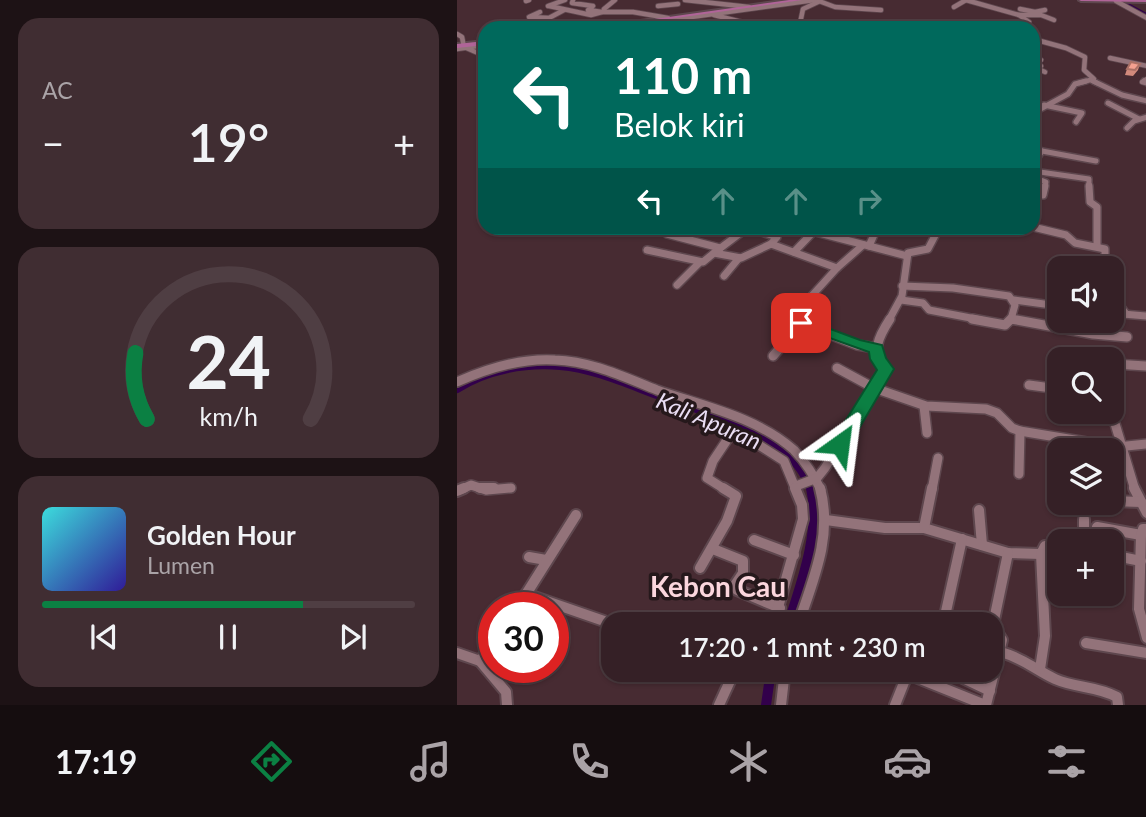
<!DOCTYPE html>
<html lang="id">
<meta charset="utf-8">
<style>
:root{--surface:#352026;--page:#402d32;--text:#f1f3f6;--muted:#aaa3a7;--line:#4f3e43;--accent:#0b8043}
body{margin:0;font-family:Lato,sans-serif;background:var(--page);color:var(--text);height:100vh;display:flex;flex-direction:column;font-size:26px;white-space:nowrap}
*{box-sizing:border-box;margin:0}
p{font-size:23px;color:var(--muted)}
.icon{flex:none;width:38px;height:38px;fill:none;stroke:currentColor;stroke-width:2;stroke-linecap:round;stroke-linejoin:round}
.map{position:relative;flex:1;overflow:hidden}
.side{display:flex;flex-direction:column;gap:18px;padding:18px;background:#1d1215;width:457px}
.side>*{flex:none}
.hud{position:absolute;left:21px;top:21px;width:562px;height:214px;border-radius:21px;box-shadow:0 2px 5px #0004,0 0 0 2px var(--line);background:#00695c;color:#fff;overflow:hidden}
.tools{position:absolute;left:590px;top:256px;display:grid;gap:14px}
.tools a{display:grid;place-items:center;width:77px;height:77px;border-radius:14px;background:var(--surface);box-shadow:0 2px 5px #0004,0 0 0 2px var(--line);font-size:35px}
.speed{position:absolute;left:21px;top:592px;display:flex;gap:14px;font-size:35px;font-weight:700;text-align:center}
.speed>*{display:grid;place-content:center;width:91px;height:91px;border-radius:50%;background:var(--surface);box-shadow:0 2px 5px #0004,0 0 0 2px var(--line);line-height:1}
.speed .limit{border:10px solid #d22;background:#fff;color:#111}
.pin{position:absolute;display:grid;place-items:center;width:60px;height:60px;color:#fff;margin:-30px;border-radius:14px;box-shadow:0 4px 10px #0006}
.me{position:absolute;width:77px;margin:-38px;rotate:31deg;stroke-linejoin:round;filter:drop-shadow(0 0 5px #0008)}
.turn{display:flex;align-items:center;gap:24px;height:147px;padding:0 21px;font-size:32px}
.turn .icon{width:91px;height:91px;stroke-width:2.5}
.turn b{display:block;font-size:49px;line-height:60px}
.lanes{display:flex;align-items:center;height:66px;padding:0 21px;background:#0003;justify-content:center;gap:35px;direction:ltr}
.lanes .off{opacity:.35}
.big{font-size:52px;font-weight:600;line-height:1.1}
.side .tile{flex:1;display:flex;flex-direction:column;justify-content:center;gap:10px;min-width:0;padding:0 24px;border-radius:21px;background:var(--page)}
.side .dial{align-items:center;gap:0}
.dial svg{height:182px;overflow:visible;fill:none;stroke:var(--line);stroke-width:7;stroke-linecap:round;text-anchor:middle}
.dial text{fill:var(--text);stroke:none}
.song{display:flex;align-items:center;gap:21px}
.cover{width:84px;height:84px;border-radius:10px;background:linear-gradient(135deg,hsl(180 70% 55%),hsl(250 70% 35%))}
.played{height:7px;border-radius:4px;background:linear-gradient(90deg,var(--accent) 70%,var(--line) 70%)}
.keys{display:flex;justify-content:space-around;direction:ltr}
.heat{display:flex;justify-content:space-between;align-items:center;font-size:38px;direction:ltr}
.trip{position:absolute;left:144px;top:612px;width:402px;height:70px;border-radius:21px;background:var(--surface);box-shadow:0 2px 5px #0004,0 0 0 2px var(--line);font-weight:600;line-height:70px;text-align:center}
.dock{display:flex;height:112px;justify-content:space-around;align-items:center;background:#150d0f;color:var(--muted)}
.dock .icon{width:49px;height:49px}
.dock .on{color:var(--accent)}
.dock b{font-size:32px;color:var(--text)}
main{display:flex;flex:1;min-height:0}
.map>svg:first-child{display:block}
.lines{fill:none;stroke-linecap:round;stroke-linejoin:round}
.canal-far2{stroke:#32004b;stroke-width:3.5}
.canal-far1{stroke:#32004b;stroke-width:8}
.canal{stroke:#32004b;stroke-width:10}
.minor-far4-casing{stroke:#5e474e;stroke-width:6}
.minor-far3-casing{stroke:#5e474e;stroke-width:8}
.minor-far2-casing{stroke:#5e474e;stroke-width:10}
.minor-far1-casing{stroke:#5e474e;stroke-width:12}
.minor-casing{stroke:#5e474e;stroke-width:14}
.major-casing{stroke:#5e474e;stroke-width:4}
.minor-far4{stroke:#93737a;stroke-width:4.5}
.minor-far3{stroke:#93737a;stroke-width:5}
.minor-far2{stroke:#93737a;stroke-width:7}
.minor-far1{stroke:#93737a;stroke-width:9}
.minor{stroke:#93737a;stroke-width:10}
.major{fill:#b06498;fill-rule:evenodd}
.wall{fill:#d28a7c}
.building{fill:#f4a090;stroke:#ab7065;stroke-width:2}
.route{fill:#0b8043;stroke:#07532c;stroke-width:2}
.labels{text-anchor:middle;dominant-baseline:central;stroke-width:7;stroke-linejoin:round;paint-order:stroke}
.water-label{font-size:23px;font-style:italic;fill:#eadef4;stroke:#25181b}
.near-quarter-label{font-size:28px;font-weight:bold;fill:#fbd6dd;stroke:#25181b}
</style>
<main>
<section class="side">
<div class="tile"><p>AC</p>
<div class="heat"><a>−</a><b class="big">19°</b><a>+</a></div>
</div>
<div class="tile dial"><svg viewBox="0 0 100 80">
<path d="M14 69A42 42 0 1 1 86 69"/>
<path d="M14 69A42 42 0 0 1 9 40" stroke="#0b8043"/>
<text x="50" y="56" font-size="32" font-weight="700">24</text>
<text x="50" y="72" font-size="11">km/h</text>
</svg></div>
<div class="tile">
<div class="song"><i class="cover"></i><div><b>Golden Hour</b><p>Lumen</p></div></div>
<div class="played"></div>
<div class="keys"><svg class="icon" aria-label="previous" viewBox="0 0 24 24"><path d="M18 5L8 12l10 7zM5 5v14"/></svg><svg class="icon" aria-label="pause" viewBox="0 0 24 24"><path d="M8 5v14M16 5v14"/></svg><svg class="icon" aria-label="next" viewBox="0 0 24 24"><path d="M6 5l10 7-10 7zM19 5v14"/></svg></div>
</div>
</section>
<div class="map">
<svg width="690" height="705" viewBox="0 0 690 705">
<rect width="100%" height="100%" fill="#472b32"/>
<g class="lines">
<polyline class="canal-far2" points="664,1 690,15"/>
<path class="canal-far1" d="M 0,389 C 30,370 68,363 103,366 C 138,369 172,385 205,397 C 243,411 285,421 318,445 C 334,456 347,471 354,490"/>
<g class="canal">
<path d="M 331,625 C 344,584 364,531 354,488"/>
<polyline points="309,705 314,670"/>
</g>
<defs>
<g id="minor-far4">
<polyline points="228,0 292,7"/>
<polyline points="359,0 378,7 424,10"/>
<polyline points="509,0 562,15 572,22 562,25 565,28"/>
<polyline points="69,1 72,0"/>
<polyline points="659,1 690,18"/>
<polyline points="91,6 108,0"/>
<polyline points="92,6 134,15 145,12 131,10 136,6 115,3 116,0"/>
<polyline points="201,6 221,4"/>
<polyline points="497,7 509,0"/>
<polyline points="147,9 158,0"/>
<polyline points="563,9 578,12 588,10"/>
<polyline points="83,12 72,17 92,18 107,10"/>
<polyline points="145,12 176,12 211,18"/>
<polyline points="257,15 309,28"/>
<polyline points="562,15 584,15 597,20"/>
<polyline points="155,28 358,0"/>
<polyline points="342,28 346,9 361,2"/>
<polyline points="354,28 368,28"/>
<polyline points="0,34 5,37 7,47 28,56"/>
<polyline points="576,39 609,48 628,57 627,70 637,79 622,83"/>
<polyline points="0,49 28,45"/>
<polyline points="576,55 584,60 579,61 584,66 579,68 588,72"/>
<polyline points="653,58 690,66"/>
<polyline points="634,80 640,83"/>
<polyline points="689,83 685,82 690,79"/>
</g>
<g id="minor-far3">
<polyline points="636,81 665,95 690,101"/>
<polyline points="687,81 690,83"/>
<polyline points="576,90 579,89"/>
<polyline points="651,103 682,119"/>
<polyline points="587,105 625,113 619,122"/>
<polyline points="576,113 611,94 618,84 629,81"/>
<polyline points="670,128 677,121 690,117"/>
<polyline points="576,147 585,151 576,166"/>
<polyline points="585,151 639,161"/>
<polyline points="576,171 632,179 632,187"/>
<polyline points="576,177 589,182 588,187"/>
</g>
<g id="minor-far2">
<polyline points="632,186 633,202 640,207 640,246"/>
<polyline points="576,194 586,195 588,186"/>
<polyline points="576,227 609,235 618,243 648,249 648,268"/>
<polyline points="213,228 210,234 263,248"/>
<polyline points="290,228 257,253 284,258 314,244 380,268 350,301 356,309 346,320"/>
<polyline points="292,228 320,237 314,244"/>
<polyline points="343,228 450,256"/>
<polyline points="412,246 420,228"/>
<polyline points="190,250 246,262 257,253"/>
<polyline points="337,252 359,229"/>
<polyline points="380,268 406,245"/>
<polyline points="267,276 282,258"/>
<polyline points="220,285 243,262"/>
<polyline points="445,286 496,288 552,296 558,305 554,319"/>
<polyline points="654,293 669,314"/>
<polyline points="444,300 466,303 472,310 524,320"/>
<polyline points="557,300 602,306"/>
<polyline points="654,313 690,316"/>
<polyline points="432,320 445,296 451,253 471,249 482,228"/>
<polyline points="553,320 561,320"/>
</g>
<g id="minor-far1">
<path d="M 433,319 C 422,336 413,352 429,369 L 417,388 L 469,406 L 529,409 L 540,413 L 555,428 L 563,431 L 660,447 L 690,444"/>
<polyline points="515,319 548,325 554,319 636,334 670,337"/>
<polyline points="344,323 400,345 419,348"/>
<polyline points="316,356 348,319"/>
<polyline points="657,364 690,366"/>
<polyline points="595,373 598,389"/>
<path d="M 0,382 C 31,368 64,358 98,360 C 134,361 167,377 200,390 C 246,406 300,417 337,450 C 349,462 356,475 364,490"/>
<polyline points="572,385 602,389"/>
<polyline points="467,406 470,433"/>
<polyline points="643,411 653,413 656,417 678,490"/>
<polyline points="264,427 294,440 327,461 339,490"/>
<polyline points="562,474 563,431"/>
<polyline points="339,486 360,478 368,468 417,388 380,368"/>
<polyline points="3,490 14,485 29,490"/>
<polyline points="30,490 54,488"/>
<polyline points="269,490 250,478 256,461 276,431"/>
<polyline points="475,490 481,458"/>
</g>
<g id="minor">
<polyline points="23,488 37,488"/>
<polyline points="677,488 690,513"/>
<polyline points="0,491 7,488"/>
<polyline points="654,501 684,502"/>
<polyline points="522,510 525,545"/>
<polyline points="627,519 627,541"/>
<polyline points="369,520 428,528 467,528 551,553 584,554 588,546 602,547"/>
<polyline points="640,527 684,535"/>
<polyline points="467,528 475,488"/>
<polyline points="690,529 686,529 684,535 682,609 690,638"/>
<polyline points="297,540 337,555"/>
<polyline points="256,549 286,561 286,573 278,585 280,590 323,608"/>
<polyline points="654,555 684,561"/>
<polyline points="72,557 89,560"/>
<polyline points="243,568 270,521 279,496 266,488"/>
<polyline points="69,594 147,621"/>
<polyline points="61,607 119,515"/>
<polyline points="316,625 346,519 345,505 338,488"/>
<path d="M 341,625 C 356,580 376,536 363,488"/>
<polyline points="486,625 505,539"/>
<polyline points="629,643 690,653"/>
<path d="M 544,652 C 568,659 577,669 598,679 C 618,688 640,686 660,697 L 661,705"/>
<polyline points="0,653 23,661 49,692 50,705"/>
<polyline points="23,661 37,642"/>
<polyline points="583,669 588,636 584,554"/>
<polyline points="489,670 533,691"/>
<polyline points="451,674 528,705"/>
<polyline points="262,705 278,670"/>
<polyline points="324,705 328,670"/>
<polyline points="438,705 452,670"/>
<polyline points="529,705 545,640 538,629 537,620 551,553"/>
</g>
<g id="major">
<polygon points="332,0 345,0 149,28 134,28"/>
<polygon points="622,0 690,0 690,2 624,1"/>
<polygon points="28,41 28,45 0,48 0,44"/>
</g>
</defs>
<use href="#minor-far4" class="minor-far4-casing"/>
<use href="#minor-far3" class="minor-far3-casing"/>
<use href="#minor-far2" class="minor-far2-casing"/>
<use href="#minor-far1" class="minor-far1-casing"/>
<use href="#minor" class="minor-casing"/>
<use href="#major" class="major-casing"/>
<use href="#minor-far4" class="minor-far4"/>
<use href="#minor-far3" class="minor-far3"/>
<use href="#minor-far2" class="minor-far2"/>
<use href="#minor-far1" class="minor-far1"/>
<use href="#minor" class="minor"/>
<use href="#major" class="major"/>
</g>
<polygon class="wall" points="683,64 681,70 676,76 668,75 670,69"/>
<polygon class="building" points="674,62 683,64 678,70 670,69"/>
<polygon class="route" points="344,318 403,340 425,345 429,358 437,369 390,449 383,451 377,449 374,444 420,370 413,359 412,352 339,326 337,323 339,319"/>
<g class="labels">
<g class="water-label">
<text transform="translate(252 420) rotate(23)">Kali Apuran</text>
</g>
<g class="near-quarter-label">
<text x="261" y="586">Kebon Cau</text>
</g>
</g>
</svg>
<div class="tools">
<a><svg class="icon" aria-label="sound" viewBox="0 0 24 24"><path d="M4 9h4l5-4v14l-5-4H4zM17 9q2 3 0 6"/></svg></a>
<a><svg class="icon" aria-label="search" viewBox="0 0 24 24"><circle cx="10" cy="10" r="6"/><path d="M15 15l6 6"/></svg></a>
<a><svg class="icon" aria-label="layers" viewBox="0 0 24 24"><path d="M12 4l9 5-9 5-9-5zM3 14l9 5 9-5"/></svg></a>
<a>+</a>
</div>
<div class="speed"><div class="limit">30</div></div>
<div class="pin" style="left:344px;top:323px;background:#d93025"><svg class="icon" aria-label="arrive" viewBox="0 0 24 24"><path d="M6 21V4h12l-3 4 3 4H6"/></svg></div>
<svg class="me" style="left:383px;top:444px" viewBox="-20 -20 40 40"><path d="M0-17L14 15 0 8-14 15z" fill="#0b8043" stroke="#fff" stroke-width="4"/></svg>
<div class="trip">17:20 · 1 mnt · 230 m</div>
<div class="hud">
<div class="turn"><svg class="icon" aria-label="left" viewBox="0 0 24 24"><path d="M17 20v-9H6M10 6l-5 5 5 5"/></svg><div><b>110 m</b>Belok kiri</div></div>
<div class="lanes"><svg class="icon" aria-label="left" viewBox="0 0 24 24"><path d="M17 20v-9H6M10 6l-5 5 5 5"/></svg><svg class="icon off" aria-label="ahead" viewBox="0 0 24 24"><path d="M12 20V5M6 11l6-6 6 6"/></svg><svg class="icon off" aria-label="ahead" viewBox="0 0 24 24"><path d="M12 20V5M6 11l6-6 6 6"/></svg><svg class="icon off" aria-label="right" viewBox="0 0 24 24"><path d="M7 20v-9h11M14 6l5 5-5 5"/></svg></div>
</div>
</div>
</main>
<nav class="dock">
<b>17:19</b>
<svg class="icon on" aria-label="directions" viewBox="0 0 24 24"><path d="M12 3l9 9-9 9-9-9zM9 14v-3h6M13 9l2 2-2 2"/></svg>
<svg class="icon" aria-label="music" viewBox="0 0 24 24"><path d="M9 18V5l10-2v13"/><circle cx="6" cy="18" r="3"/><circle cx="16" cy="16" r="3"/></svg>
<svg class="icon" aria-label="phone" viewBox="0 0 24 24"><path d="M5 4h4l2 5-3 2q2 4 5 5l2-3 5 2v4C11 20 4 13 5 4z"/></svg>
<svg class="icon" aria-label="climate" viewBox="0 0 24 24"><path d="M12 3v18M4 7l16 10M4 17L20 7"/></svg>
<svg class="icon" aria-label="car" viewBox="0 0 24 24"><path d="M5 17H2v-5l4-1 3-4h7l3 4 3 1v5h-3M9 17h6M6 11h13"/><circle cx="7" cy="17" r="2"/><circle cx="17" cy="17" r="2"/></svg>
<svg class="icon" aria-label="filters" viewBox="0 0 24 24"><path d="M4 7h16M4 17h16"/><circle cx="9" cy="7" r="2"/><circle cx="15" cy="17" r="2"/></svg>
</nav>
